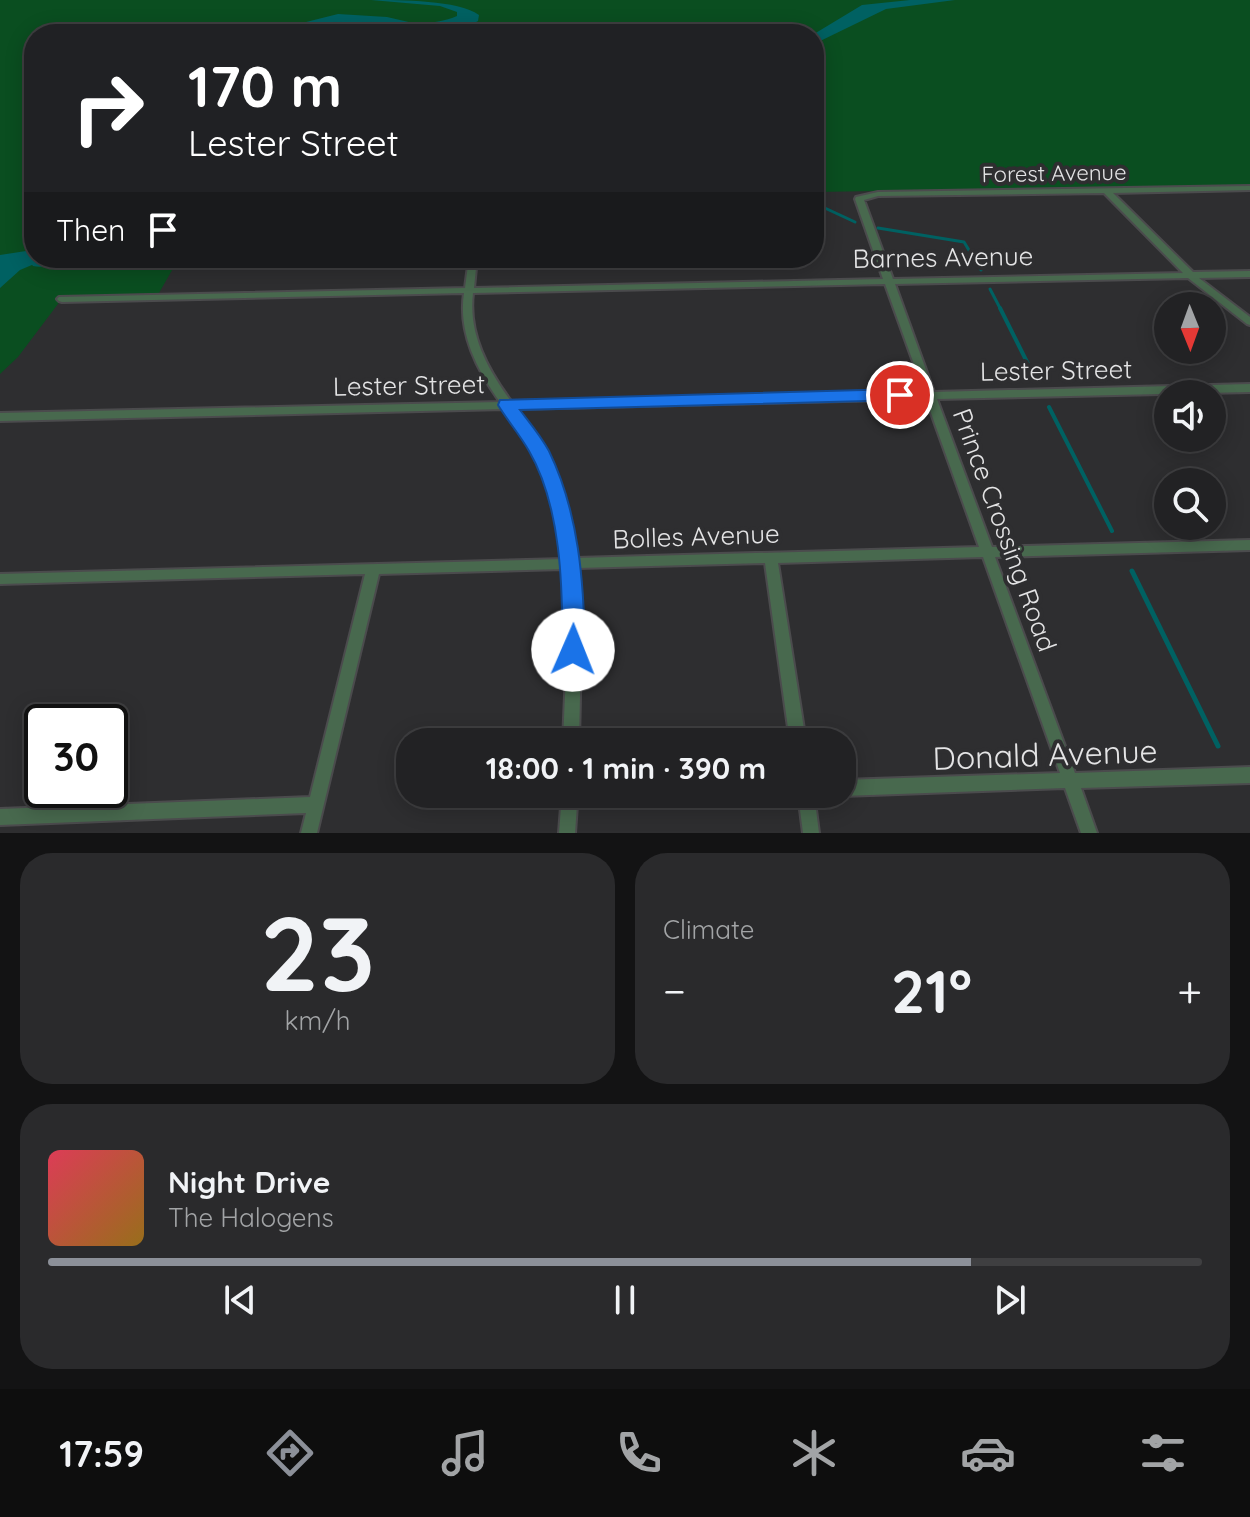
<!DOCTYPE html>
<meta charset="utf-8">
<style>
:root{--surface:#222224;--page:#2a2a2c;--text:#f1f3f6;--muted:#a2a4a6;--line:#3f3f41;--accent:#8c9099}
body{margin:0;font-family:Quicksand,sans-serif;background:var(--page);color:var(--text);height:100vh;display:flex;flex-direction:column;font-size:30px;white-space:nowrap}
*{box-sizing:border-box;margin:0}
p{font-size:26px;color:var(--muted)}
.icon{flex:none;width:44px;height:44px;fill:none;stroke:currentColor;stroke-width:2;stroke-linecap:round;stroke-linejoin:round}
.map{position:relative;height:833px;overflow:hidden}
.side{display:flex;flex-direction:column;gap:20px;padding:20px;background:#131314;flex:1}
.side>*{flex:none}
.banner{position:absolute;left:24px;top:24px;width:800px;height:244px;border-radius:32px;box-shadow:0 4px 20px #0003,0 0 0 2px var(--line);background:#202124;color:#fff;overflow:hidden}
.needle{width:52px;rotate:179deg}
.tools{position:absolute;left:1154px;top:292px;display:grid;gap:16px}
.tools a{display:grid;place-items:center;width:72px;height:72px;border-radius:50%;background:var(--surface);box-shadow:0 4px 20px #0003,0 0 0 2px var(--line);font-size:40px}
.speed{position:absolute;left:24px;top:704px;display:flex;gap:16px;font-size:40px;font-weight:700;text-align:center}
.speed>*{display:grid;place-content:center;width:104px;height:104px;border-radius:50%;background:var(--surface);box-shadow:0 4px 20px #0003,0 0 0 2px var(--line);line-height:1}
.speed .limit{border:4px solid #111;border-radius:12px;background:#fff;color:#111}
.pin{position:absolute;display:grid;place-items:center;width:68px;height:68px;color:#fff;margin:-34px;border:4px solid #fff;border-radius:50%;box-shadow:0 2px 8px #0007}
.me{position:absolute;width:88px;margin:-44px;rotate:1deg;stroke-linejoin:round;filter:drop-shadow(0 0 6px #0008)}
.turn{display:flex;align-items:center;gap:28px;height:168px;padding:0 32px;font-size:36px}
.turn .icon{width:104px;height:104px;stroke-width:2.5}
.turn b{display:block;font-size:56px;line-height:68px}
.then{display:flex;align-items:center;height:76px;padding:0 32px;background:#0003;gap:16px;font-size:30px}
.big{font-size:60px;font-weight:800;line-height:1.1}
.side .widget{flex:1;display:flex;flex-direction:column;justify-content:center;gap:12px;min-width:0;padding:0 28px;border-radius:32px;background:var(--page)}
.side .dial{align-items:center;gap:0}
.dial b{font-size:104px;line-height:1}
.song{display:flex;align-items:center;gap:24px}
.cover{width:96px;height:96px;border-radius:12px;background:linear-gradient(135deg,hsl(350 70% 55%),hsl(40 70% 35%))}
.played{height:8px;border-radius:4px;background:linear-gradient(90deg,var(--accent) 80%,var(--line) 80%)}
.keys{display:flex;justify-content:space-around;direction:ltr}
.heat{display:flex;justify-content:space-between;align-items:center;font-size:44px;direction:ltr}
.side .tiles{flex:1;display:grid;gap:20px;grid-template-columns:1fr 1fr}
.widget:last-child{grid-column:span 2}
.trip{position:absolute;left:396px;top:728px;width:460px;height:80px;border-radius:32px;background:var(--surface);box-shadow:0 4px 20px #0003,0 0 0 2px var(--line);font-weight:800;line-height:80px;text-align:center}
.tabs{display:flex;height:128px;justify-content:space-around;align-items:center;background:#0e0e0e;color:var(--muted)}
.tabs .icon{width:56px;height:56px}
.tabs .active{color:var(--accent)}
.tabs b{font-size:36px;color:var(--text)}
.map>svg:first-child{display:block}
.green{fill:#0a4e20}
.water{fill:#006162}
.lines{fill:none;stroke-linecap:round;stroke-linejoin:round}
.stream-far2{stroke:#006162;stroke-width:3}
.stream-far1{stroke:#006162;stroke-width:4}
.stream{stroke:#006162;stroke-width:5}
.river{fill:#006162;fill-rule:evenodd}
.minor-casing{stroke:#4b4b4d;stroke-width:4}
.minor{fill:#48694e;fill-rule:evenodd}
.route{fill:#1a73e8;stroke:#114b97;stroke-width:2}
.labels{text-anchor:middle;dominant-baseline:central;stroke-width:8;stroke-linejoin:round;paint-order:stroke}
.far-street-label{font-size:22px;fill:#e4e4e5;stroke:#2e2e30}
.street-label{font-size:26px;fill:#e4e4e5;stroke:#2e2e30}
.near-street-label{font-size:32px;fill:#e4e4e5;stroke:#2e2e30}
</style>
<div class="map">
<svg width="1250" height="833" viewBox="0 0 1250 833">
<rect width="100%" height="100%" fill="#2e2e30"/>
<polygon class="green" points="0,0 1250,0 1250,185 814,192 814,34 34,34 34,258 179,258 159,293 64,296 18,357 0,374"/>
<g class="water">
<path d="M 371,0 C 401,0 458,0 479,15 L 478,21 C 440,44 389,25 347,26 C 325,27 306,34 285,34 C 333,0 406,38 457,16 L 457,12 L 440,6 Z"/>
<polygon points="910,0 955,0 886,9 814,44 814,34 862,5"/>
<polygon points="26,251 39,262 20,270 0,288 0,255"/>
</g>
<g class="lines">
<g class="stream-far2">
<polyline points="814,203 855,222"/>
<polyline points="878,228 964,242 981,270"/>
<polyline points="990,289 1001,310"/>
</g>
<g class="stream-far1">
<polyline points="1000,308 1036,380"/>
<polyline points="1049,407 1112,531"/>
</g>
<polyline class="stream" points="1132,571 1218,746"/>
<g class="river">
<path d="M 338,14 L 387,17 L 426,26 L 420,30 C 392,24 362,18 333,22 C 315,25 302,34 285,34 L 302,23 Z"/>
<path d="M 33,258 L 62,258 C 57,266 41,268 33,266 L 30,262 Z"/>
</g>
<defs>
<g id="minor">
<path d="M 1250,186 L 1250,190 L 1113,193 L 1193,272 L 1250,271 L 1250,277 L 1199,278 L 1250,317 L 1250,325 L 1247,324 L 1188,278 L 895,284 L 934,392 L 1250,384 L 1250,392 L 937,399 L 992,547 L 1250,540 L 1250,550 L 995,557 L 1075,773 L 1250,767 L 1250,783 L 1081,788 L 1097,833 L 1081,833 L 1065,788 L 842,796 L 838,794 L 842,794 L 842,780 L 1060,773 L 983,557 L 778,563 L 806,742 L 790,742 L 765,563 L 577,568 L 581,649 L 579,742 L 563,742 L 567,649 L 564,569 L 379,574 L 317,833 L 301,833 L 306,813 L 0,825 L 0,809 L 310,797 L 365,574 L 0,584 L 0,574 L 564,559 C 556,496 541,460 505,409 L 0,421 L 0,413 L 500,402 C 477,370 458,333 464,293 L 62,302 L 59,301 L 57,299 L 59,297 L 465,288 L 469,258 L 477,258 L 474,288 L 883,279 L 855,199 L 856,197 L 878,192 ZM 1104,193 L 1183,273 L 893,279 L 864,200 L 878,196 ZM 885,284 L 924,392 L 511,401 C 488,370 468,334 473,293 ZM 926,399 L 979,547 L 576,558 C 568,498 551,457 516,409 Z"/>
<polygon points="562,794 675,794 673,799 667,802 577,805 575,833 559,833"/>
<polygon points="798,794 814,794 819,833 803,833"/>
</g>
</defs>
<use href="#minor" class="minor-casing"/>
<use href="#minor" class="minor"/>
</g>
<path class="route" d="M 900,389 L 906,391 L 909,395 L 906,400 L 520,410 C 530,423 541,436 549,451 C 579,513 584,582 585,650 L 582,657 L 573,660 L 565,657 L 562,650 C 563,587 561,506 529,451 C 520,435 507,420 498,405 L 500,400 Z"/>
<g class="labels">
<g class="far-street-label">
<text transform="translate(1054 173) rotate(-1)">Forest Avenue</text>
</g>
<g class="street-label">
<text transform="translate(943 257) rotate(-1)">Barnes Avenue</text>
<text transform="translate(1056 370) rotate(-1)">Lester Street</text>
<text transform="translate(409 385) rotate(-1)">Lester Street</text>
<text transform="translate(1005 530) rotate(70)">Prince Crossing Road</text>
<text transform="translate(696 536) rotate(-2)">Bolles Avenue</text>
</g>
<g class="near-street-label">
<text transform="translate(1045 754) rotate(-2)">Donald Avenue</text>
</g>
</g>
</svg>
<div class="tools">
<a><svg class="needle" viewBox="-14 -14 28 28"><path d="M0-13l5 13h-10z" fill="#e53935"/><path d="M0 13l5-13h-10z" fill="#a2a4a6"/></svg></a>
<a><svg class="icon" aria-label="sound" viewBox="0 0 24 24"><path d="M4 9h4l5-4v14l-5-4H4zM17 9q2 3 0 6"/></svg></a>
<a><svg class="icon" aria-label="search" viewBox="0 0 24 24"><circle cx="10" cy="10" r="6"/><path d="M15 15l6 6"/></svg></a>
</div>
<div class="speed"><div class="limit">30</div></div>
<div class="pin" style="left:900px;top:395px;background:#d93025"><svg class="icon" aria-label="arrive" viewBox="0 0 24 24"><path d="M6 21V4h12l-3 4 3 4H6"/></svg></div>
<svg class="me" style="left:573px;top:650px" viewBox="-20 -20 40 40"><circle r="19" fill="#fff"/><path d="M0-13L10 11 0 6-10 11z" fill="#1a73e8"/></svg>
<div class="trip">18:00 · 1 min · 390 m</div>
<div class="banner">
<div class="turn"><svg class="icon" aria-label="right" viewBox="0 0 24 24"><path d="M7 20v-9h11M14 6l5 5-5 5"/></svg><div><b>170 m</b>Lester Street</div></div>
<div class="then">Then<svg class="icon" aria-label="arrive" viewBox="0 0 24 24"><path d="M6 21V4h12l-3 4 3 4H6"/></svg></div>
</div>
</div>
<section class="side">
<div class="tiles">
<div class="widget dial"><b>23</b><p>km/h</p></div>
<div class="widget"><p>Climate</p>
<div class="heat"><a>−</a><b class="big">21°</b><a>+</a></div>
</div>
<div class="widget">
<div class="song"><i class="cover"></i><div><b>Night Drive</b><p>The Halogens</p></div></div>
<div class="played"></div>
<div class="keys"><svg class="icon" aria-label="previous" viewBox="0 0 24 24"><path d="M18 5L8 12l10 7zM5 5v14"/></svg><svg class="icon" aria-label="pause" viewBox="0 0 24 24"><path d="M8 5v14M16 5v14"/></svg><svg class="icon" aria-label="next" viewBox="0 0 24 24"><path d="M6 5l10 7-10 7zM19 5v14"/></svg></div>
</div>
</div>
</section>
<nav class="tabs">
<b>17:59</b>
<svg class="icon active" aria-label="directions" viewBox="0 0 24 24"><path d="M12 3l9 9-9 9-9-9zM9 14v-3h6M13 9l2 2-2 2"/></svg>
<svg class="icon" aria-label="music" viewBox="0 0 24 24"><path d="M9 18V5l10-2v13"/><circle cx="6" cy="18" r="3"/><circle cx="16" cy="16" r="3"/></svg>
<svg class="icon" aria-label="phone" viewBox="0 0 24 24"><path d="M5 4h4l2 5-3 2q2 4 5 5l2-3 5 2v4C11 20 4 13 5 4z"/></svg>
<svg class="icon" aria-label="climate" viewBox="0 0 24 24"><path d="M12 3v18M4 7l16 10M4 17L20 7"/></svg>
<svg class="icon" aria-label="car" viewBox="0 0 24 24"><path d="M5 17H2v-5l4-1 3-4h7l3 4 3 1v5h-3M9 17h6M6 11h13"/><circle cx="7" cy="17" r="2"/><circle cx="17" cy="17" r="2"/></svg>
<svg class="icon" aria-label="filters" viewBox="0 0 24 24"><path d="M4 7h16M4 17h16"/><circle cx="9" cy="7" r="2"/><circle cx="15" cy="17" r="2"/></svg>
</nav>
